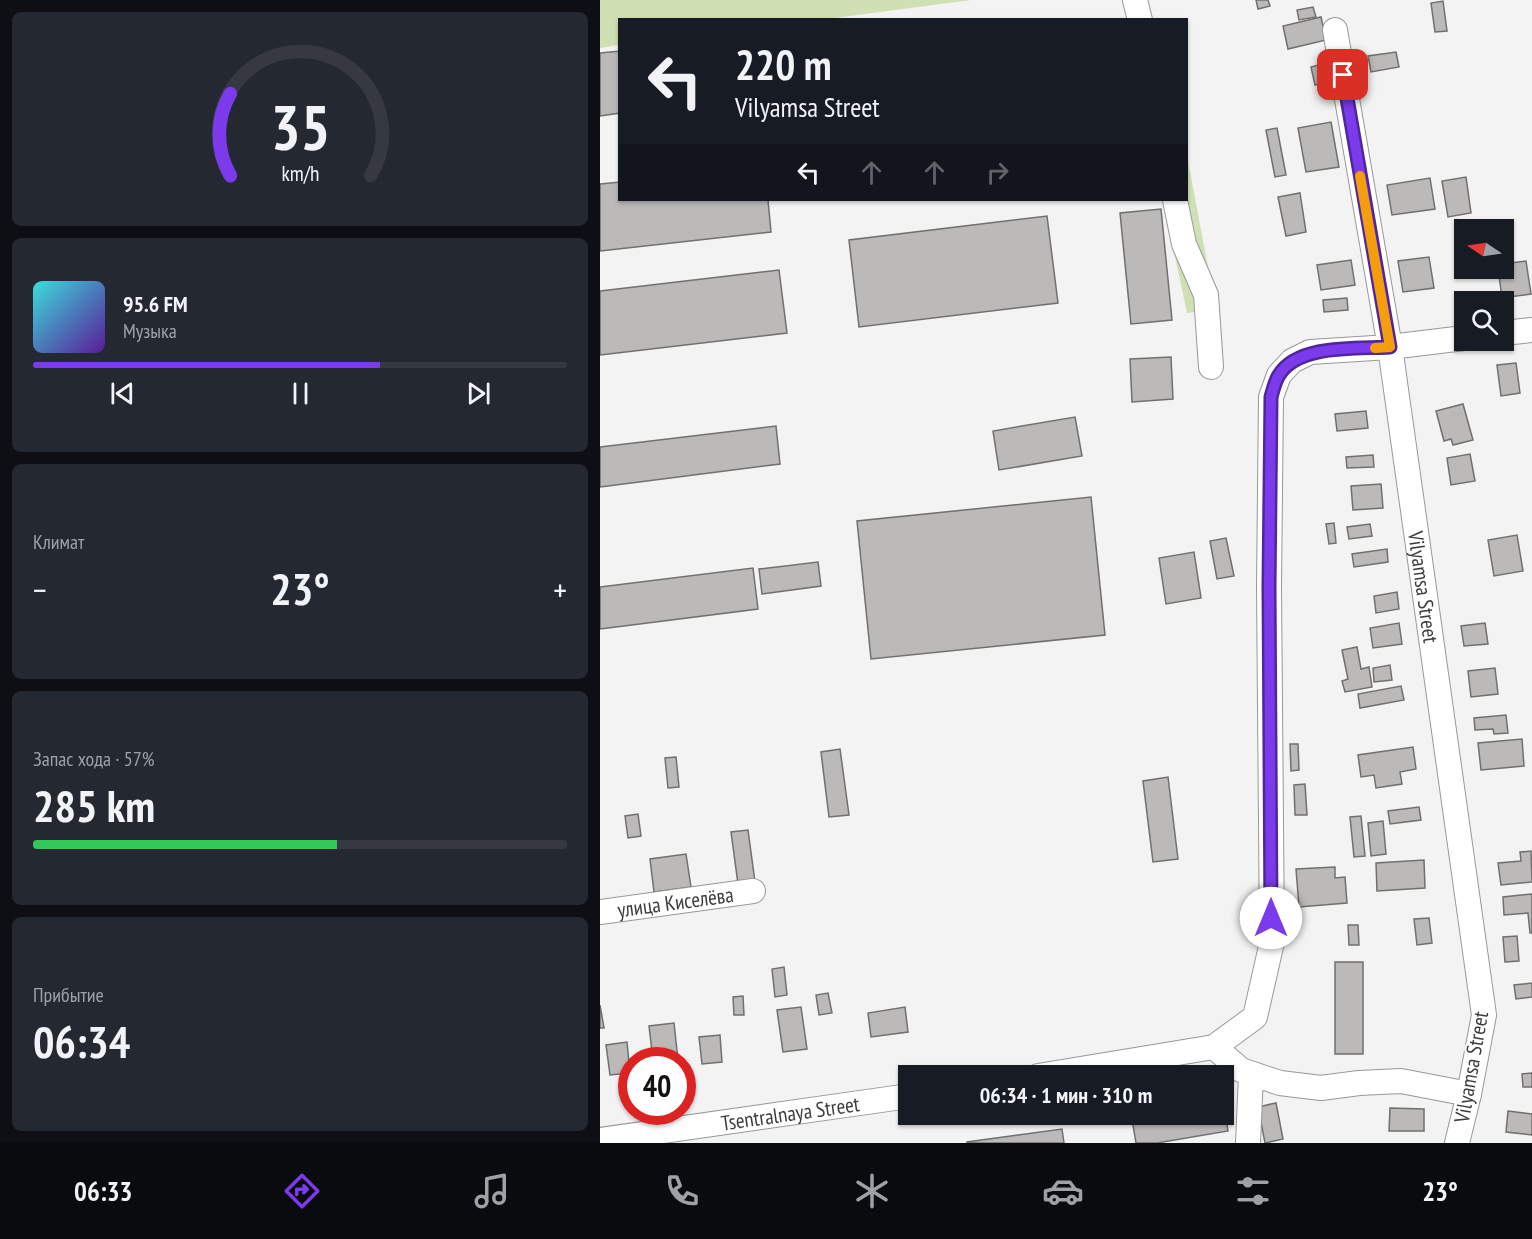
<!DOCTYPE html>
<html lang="ru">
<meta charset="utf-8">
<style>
:root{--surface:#171b24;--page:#242831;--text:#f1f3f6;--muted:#9ea1a6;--line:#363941;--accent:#7c3aed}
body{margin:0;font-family:"PT Sans Narrow",sans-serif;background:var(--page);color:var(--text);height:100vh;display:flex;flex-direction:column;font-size:22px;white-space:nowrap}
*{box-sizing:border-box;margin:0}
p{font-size:20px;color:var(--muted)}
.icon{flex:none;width:33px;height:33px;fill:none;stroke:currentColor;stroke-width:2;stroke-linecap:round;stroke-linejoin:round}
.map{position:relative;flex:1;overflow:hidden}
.drawer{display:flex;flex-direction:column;gap:12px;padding:12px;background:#0d0f14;width:600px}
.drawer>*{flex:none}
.hud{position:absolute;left:18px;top:18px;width:570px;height:183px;border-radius:0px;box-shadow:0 2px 4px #0004;background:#171b24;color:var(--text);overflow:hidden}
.needle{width:39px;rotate:283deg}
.fabs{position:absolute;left:854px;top:219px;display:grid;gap:12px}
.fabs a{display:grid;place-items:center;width:60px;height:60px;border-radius:0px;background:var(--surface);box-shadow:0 2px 4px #0004;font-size:30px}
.speed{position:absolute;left:18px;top:1047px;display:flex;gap:12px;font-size:30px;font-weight:700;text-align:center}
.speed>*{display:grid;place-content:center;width:78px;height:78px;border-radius:50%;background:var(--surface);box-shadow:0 2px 4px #0004;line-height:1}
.speed .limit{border:9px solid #d22;background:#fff;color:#111}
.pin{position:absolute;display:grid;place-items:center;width:51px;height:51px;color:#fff;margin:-26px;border-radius:12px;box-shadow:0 3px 9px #0006}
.me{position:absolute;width:66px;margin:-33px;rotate:0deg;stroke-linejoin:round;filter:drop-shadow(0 0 4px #0008)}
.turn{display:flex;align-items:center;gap:21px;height:126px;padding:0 18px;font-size:27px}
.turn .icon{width:78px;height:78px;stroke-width:2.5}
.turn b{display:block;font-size:42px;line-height:51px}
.lanes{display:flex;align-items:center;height:57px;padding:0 18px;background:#0003;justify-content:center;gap:30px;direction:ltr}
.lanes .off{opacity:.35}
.big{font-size:45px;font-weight:600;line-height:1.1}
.drawer .card{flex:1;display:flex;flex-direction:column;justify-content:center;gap:9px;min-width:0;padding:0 21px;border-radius:9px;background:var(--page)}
.drawer .dial{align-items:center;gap:0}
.dial svg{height:156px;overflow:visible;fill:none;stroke:var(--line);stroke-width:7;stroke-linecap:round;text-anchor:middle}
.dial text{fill:var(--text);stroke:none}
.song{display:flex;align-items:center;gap:18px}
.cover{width:72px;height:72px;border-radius:9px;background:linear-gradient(135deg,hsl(180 70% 55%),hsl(270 70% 35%))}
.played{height:6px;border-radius:3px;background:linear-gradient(90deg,var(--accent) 65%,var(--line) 65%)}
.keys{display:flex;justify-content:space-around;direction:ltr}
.heat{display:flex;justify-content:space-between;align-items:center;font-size:33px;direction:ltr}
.charge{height:9px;border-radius:4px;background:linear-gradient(90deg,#34c759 57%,var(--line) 0)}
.trip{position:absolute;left:298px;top:1065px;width:336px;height:60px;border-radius:0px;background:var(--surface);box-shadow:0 2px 4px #0004;font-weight:600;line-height:60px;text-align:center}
.dock{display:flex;height:96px;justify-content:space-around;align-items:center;background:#090b0e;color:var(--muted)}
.dock .icon{width:42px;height:42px}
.dock .active{color:var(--accent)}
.dock b{font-size:27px;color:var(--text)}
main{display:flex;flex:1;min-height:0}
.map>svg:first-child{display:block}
.green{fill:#cee0b4}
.building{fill:#bcbab9;stroke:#716f6f;stroke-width:1.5}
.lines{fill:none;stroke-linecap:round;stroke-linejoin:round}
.minor-casing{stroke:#989899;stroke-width:26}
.minor{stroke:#fff;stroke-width:24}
.route-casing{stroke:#51269a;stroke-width:15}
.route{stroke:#7c3aed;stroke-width:10}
.slow{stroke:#f59e0b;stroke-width:10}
.labels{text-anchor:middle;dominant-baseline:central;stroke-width:4.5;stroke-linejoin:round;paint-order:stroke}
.street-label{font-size:21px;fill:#3c3c3c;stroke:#fff}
</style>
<main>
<section class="drawer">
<div class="card dial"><svg viewBox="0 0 100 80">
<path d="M14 69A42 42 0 1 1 86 69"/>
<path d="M14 69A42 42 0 0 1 14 27" stroke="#7c3aed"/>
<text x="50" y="56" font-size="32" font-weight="700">35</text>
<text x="50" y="72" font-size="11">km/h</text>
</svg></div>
<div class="card">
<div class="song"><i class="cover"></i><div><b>95.6 FM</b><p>Музыка</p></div></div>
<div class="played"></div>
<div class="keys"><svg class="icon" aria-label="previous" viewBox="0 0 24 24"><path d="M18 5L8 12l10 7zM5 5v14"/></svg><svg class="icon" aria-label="pause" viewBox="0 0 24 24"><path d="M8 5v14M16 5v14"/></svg><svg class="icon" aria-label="next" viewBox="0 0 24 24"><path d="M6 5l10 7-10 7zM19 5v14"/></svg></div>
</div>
<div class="card"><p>Климат</p>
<div class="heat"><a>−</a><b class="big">23°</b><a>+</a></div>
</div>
<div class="card"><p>Запас хода · 57%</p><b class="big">285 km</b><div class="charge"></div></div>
<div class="card"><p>Прибытие</p><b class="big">06:34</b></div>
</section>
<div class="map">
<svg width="932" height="1143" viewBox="0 0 932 1143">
<rect width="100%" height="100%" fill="#f3f3f4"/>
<g class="green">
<polygon points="0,0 371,0 220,20 20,20 19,45 0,48"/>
<polygon points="587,156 616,309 587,313 563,200 586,200"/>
</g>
<g class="building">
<polygon points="656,0 668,0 670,6 658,9"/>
<polygon points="843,1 847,31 835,32 831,3"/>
<polygon points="713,7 716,17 699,20 697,10"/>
<polygon points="721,17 726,40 688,49 683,26"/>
<polygon points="20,51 20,113 0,116 0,53"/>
<polygon points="796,52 799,67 771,72 768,56"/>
<polygon points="723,64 727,82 715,85 711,67"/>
<polygon points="731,122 739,167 706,172 698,128"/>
<polygon points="677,128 686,175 675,177 666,130"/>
<polygon points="866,177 871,213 848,217 842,181"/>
<polygon points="830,178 835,209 792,215 787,185"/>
<polygon points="20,182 20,200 168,200 171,232 0,251 0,184"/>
<polygon points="700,193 706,232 686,236 678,197"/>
<polygon points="561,209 572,320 531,324 520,213"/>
<polygon points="447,216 458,303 259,327 249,240"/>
<polygon points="829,257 834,288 803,292 798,261"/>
<polygon points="751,260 755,285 721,290 717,265"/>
<polygon points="926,261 931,294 902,298 898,268 903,268 903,264"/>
<polygon points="179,270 187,333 0,355 0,291"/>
<polygon points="747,298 748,310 724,312 723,300"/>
<polygon points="571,357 573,399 532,402 530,359"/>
<polygon points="916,363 920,393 901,396 897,365"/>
<polygon points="863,404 873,440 853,445 851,439 844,441 836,411"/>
<polygon points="766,411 768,428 737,431 735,414"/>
<polygon points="475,417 482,456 399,470 393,431"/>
<polygon points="176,426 180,464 0,487 0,447"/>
<polygon points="870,454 875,481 851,485 847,458"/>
<polygon points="773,455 774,467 747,468 746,457"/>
<polygon points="781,484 783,508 753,510 751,486"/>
<polygon points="491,497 505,635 271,659 257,521"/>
<polygon points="734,523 736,543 729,544 726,524"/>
<polygon points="770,524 772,536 749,539 747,527"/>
<polygon points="917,535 923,571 894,576 888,540"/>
<polygon points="626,538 634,576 617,579 610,541"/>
<polygon points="787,549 788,562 754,567 752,554"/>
<polygon points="594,552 601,598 566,604 559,558"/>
<polygon points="218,562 221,586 162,594 159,569"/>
<polygon points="153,568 158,609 0,629 0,587"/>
<polygon points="797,592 799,609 776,613 774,596"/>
<polygon points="799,623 802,644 773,648 770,628"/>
<polygon points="885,623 888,644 864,646 861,626"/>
<polygon points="757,647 761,669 769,667 772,687 745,692 742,681 748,679 742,650"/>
<polygon points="790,665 792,680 774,682 773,668"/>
<polygon points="895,668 898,694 871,697 868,671"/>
<polygon points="801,686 804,700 760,708 758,694"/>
<polygon points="906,715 908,733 894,734 893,729 875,730 874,718"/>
<polygon points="922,739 924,766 881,770 878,743"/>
<polygon points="690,744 698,744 699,770 691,771"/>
<polygon points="813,747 816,769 800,772 802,784 776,788 774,775 761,777 758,755"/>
<polygon points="240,749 249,815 229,817 221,752"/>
<polygon points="76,757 79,787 68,788 65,758"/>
<polygon points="568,777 578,859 553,862 543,781"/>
<polygon points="705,784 707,815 695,815 694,785"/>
<polygon points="819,807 821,820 790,824 788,811"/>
<polygon points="38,814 41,836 28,838 25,816"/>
<polygon points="761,816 765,856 754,857 750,817"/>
<polygon points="783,821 786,854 771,856 768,823"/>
<polygon points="148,830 155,882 138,884 131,832"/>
<polygon points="931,851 932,882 901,885 898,863 921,861 920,852"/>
<polygon points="86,854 91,887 54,892 50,859"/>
<polygon points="824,860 825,888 777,891 776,863"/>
<polygon points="735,867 735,878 745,877 747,903 699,907 696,869"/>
<polygon points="932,894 932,933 930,933 928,913 904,915 903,897"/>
<polygon points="829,918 832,943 817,945 814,919"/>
<polygon points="748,925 758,925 759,945 749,945"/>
<polygon points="917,936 919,961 905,962 903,937"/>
<rect x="735" y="962" width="28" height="92"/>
<polygon points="184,967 187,995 175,997 172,969"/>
<polygon points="932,983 932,997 916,999 914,985"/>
<polygon points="228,993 232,1013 219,1015 216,995"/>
<polygon points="143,996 144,1015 134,1015 133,997"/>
<polygon points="0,1005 4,1028 0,1028"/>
<polygon points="201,1007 207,1049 183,1052 177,1010"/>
<polygon points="305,1007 308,1032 271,1037 268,1013"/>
<polygon points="74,1023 78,1060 53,1060 49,1026"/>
<polygon points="120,1035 122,1062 102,1064 99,1037"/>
<polygon points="27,1042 30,1073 10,1075 6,1045"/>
<polygon points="932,1073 932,1087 923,1087 922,1074"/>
<polygon points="676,1103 683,1139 665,1143 658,1107"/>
<polygon points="624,1108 628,1131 557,1143 536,1143 532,1119 557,1114 624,1114"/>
<polygon points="790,1108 824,1109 824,1131 789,1131"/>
<polygon points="908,1111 932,1114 932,1135 906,1132"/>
<polygon points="462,1129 464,1143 367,1143 367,1142"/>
</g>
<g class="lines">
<defs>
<g id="minor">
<polyline points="535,0 540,20"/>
<path id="s1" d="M 735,30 L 790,347 L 884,1015 L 869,1094 L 857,1143"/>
<polyline points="575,200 584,244 606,295 611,367"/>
<polyline points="903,333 932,330"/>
<path id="s2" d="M 0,912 L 153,891"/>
<polyline points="614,1047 641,1070 680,1083 721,1088 759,1083 801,1081 869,1094"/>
<polyline points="438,1076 614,1047 655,1017 672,942 669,586 671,397 679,375 692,361 710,352 790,347 864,338"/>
<path id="s3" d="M 0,1140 L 309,1096"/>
<polyline points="648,1143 651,1074"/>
</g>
</defs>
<use href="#minor" class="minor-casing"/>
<use href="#minor" class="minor"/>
</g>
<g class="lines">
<defs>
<path id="route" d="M 671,918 L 669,586 L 671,397 C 673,390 675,381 679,375 C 698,344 757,349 790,347 L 743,75"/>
</defs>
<use href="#route" class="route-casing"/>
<use href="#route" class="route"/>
<polyline class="slow" points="760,176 790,347 775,348"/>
</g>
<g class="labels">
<g class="street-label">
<text stroke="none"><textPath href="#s1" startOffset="564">Vilyamsa Street</textPath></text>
<text stroke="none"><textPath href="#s2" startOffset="76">улица Киселёва</textPath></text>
<text transform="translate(871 1067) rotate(-80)">Vilyamsa Street</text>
<text stroke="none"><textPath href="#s3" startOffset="192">Tsentralnaya Street</textPath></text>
</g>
</g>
</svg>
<div class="fabs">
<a><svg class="needle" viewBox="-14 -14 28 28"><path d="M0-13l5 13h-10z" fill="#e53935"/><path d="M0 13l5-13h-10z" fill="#9ea1a6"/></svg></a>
<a><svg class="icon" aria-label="search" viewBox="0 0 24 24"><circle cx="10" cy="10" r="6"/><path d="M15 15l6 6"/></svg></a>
</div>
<div class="speed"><div class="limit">40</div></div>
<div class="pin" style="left:743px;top:75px;background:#d93025"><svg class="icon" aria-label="arrive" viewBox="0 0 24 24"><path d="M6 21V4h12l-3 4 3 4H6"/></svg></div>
<svg class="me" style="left:671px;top:918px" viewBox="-20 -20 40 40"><circle r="19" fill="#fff"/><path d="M0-13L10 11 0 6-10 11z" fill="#7c3aed"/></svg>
<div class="trip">06:34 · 1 мин · 310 m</div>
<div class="hud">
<div class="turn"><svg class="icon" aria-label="left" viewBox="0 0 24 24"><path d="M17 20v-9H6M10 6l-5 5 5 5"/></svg><div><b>220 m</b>Vilyamsa Street</div></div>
<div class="lanes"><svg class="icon" aria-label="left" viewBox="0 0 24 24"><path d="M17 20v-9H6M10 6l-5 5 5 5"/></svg><svg class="icon off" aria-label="ahead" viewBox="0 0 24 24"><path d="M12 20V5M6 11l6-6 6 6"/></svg><svg class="icon off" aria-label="ahead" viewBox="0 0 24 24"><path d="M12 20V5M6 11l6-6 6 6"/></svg><svg class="icon off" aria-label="right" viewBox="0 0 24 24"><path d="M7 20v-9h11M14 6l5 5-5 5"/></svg></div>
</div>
</div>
</main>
<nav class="dock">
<b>06:33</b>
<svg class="icon active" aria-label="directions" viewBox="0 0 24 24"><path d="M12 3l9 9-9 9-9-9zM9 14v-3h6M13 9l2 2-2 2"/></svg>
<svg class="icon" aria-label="music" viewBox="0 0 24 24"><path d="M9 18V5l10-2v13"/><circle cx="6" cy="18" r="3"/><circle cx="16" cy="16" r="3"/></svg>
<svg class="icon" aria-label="phone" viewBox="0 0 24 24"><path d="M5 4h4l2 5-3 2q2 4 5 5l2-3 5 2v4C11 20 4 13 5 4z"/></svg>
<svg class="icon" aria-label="climate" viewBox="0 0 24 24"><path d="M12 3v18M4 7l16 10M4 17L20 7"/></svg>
<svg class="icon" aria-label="car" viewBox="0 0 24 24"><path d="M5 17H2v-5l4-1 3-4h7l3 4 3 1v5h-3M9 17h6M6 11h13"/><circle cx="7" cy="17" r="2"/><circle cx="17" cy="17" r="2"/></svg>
<svg class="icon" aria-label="filters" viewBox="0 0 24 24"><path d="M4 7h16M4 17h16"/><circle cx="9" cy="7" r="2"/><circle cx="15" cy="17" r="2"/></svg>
<b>23°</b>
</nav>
